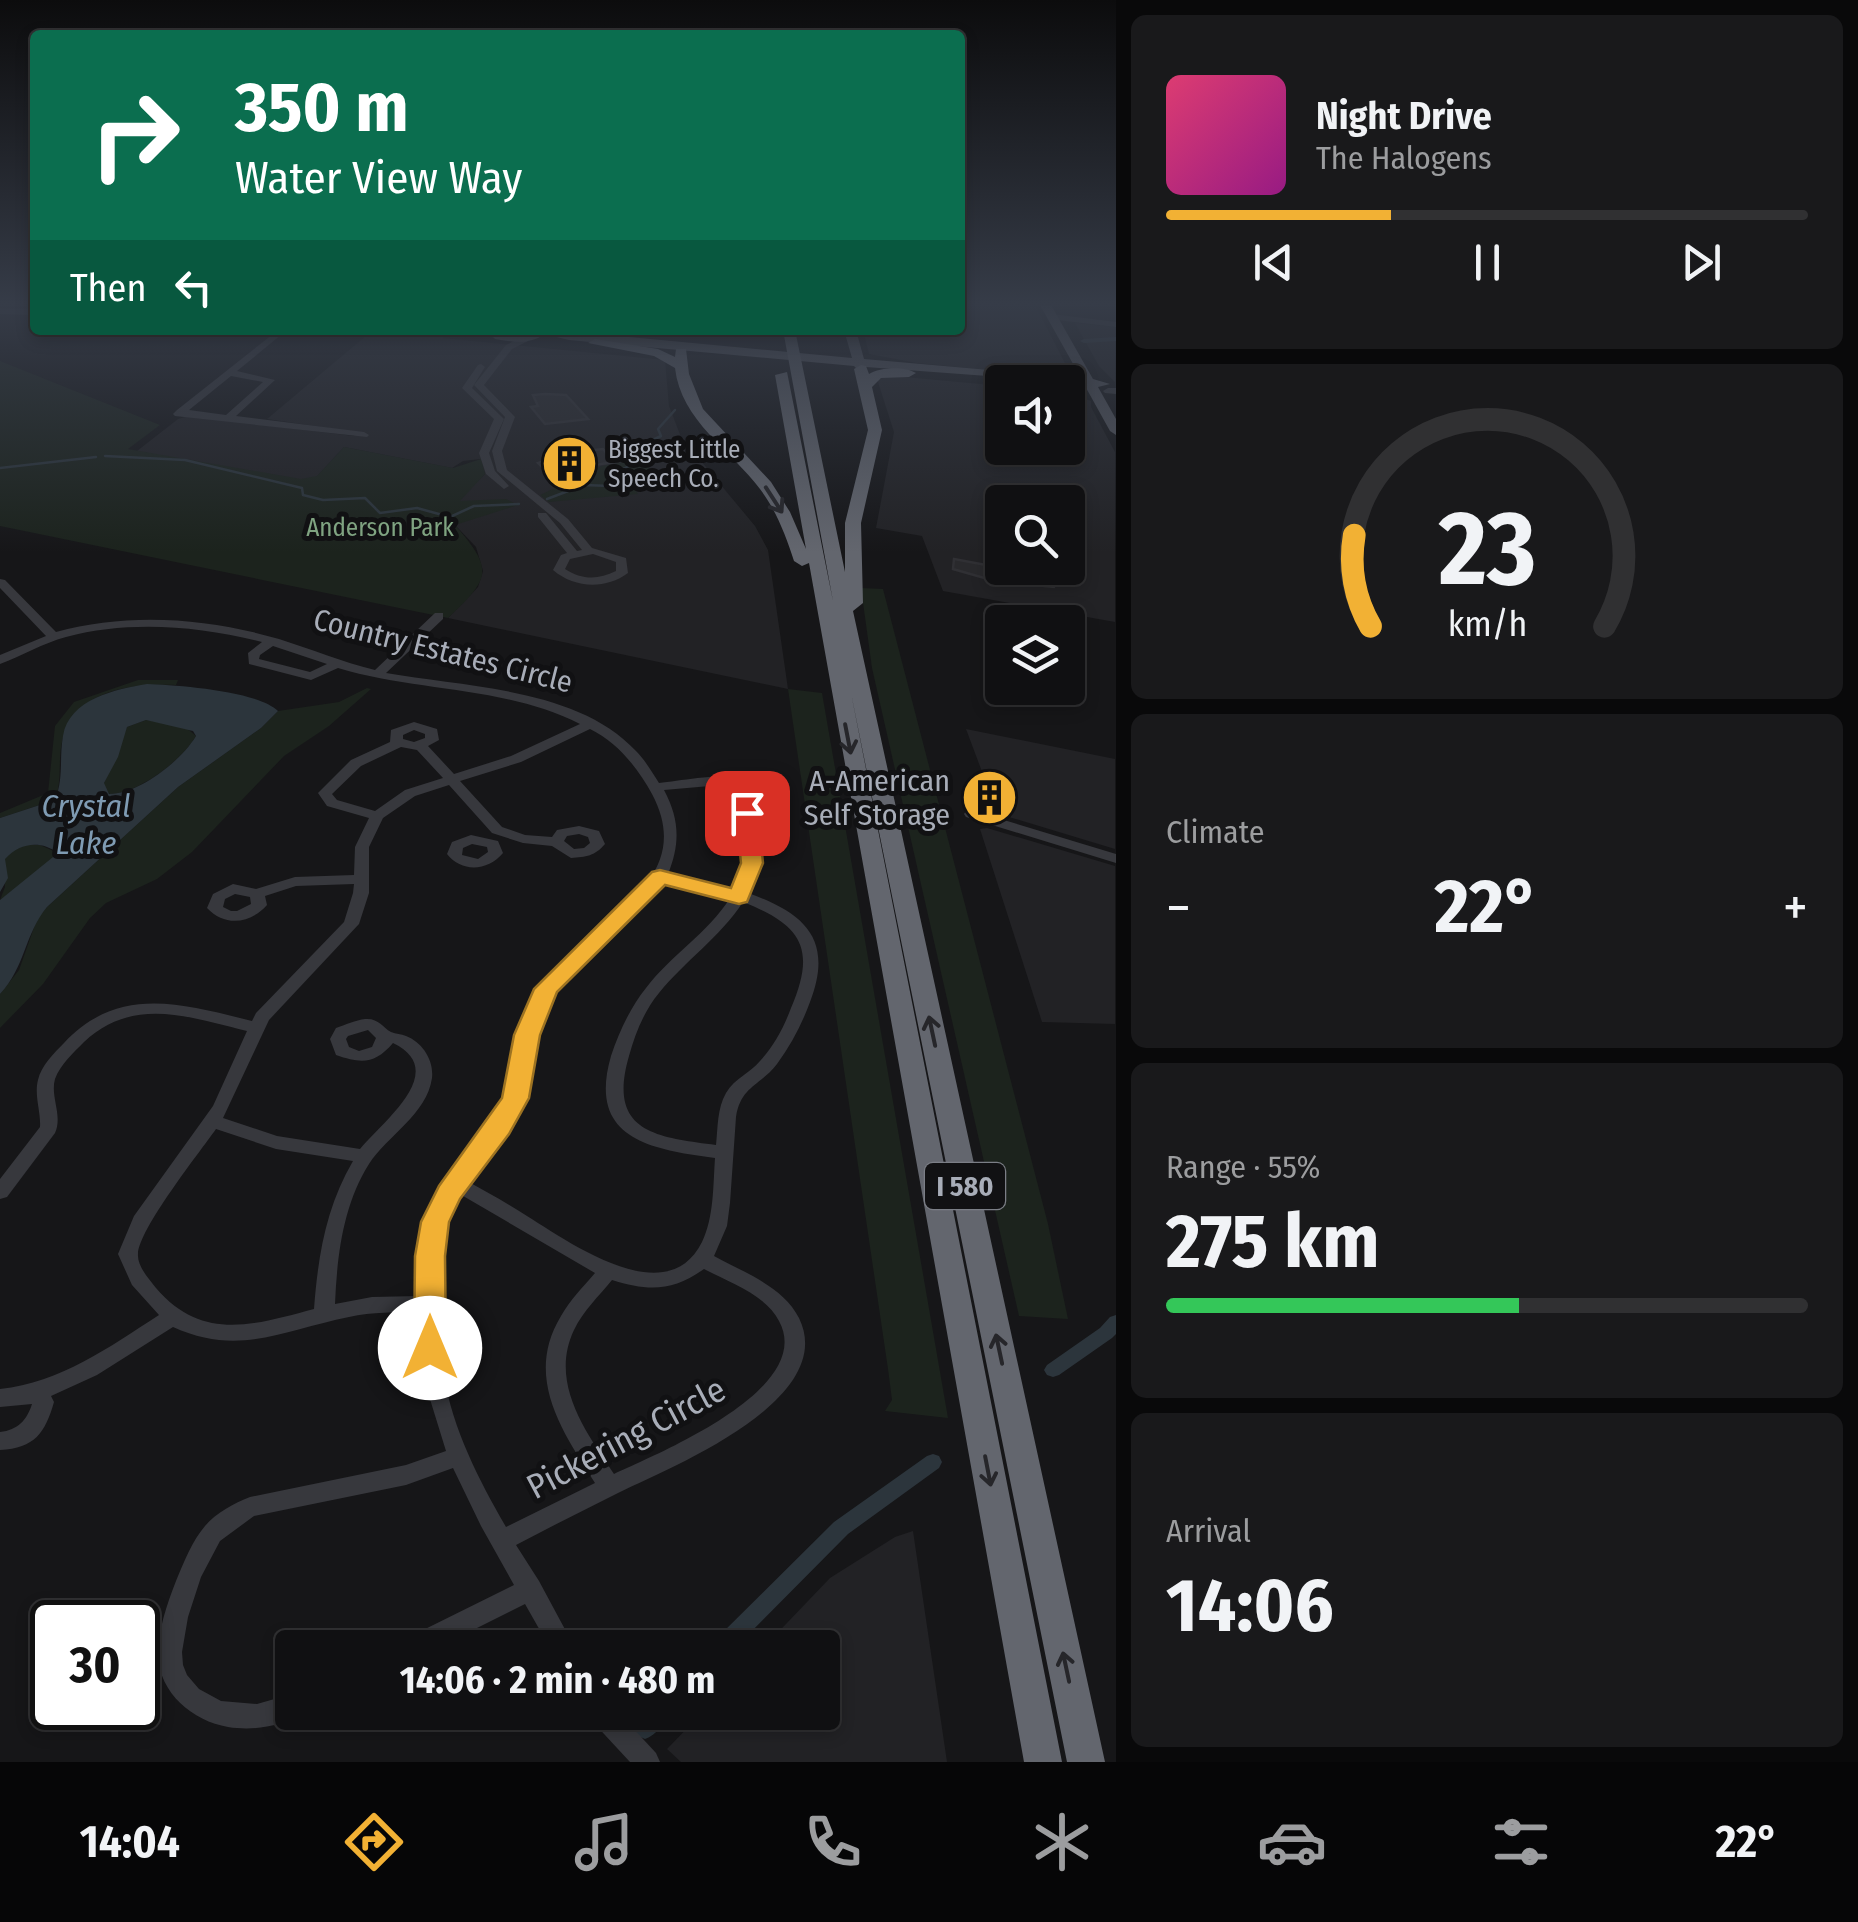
<!DOCTYPE html>
<meta charset="utf-8">
<style>
:root{--surface:#101012;--page:#19191b;--text:#f1f3f6;--muted:#9c9d9f;--line:#303032;--accent:#f2b134}
body{margin:0;font-family:"Fira Sans Condensed",sans-serif;background:var(--page);color:var(--text);height:100vh;display:flex;flex-direction:column;font-size:38px;white-space:nowrap}
*{box-sizing:border-box;margin:0}
p{font-size:32px;color:var(--muted)}
.icon{flex:none;width:55px;height:55px;fill:none;stroke:currentColor;stroke-width:2;stroke-linecap:round;stroke-linejoin:round}
.map{position:relative;flex:1;overflow:hidden}
.sheet{display:flex;flex-direction:column;gap:15px;padding:15px;background:#09090a;width:742px}
.sheet>*{flex:none}
.top-card{position:absolute;left:30px;top:30px;width:935px;height:305px;border-radius:10px;box-shadow:0 5px 15px #0003,0 0 0 2px var(--line);background:#0b6e4f;color:#fff;overflow:hidden}
.buttons{position:absolute;left:985px;top:365px;display:grid;gap:20px}
.buttons a{display:grid;place-items:center;width:100px;height:100px;border-radius:10px;background:var(--surface);box-shadow:0 5px 15px #0003,0 0 0 2px var(--line);font-size:50px}
.speed{position:absolute;left:30px;top:1600px;display:flex;gap:20px;font-size:50px;font-weight:700;text-align:center}
.speed>*{display:grid;place-content:center;width:130px;height:130px;border-radius:50%;background:var(--surface);box-shadow:0 5px 15px #0003,0 0 0 2px var(--line);line-height:1}
.speed .limit{border:5px solid #111;border-radius:15px;background:#fff;color:#111}
.pin{position:absolute;display:grid;place-items:center;width:85px;height:85px;color:#fff;margin:-42px;border-radius:20px;box-shadow:0 5px 15px #0006}
.me{position:absolute;width:110px;margin:-55px;rotate:0deg;stroke-linejoin:round;filter:drop-shadow(0 0 8px #0008)}
.turn{display:flex;align-items:center;gap:35px;height:210px;padding:0 40px;font-size:45px}
.turn .icon{width:130px;height:130px;stroke-width:2.5}
.turn b{display:block;font-size:70px;line-height:85px}
.then{display:flex;align-items:center;height:95px;padding:0 40px;background:#0003;gap:20px;font-size:38px}
.big{font-size:75px;font-weight:700;line-height:1.1}
.sheet .tile{flex:1;display:flex;flex-direction:column;justify-content:center;gap:15px;min-width:0;padding:0 35px;border-radius:15px;background:var(--page)}
.sheet .dial{align-items:center;gap:0}
.dial svg{height:260px;overflow:visible;fill:none;stroke:var(--line);stroke-width:7;stroke-linecap:round;text-anchor:middle}
.dial text{fill:var(--text);stroke:none}
.song{display:flex;align-items:center;gap:30px}
.cover{width:120px;height:120px;border-radius:15px;background:linear-gradient(135deg,hsl(340 70% 55%),hsl(310 70% 35%))}
.played{height:10px;border-radius:5px;background:linear-gradient(90deg,var(--accent) 35%,var(--line) 35%)}
.keys{display:flex;justify-content:space-around;direction:ltr}
.heat{display:flex;justify-content:space-between;align-items:center;font-size:55px;direction:ltr}
.charge{height:15px;border-radius:8px;background:linear-gradient(90deg,#34c759 55%,var(--line) 0)}
.trip{position:absolute;left:275px;top:1630px;width:565px;height:100px;border-radius:10px;background:var(--surface);box-shadow:0 5px 15px #0003,0 0 0 2px var(--line);font-weight:700;line-height:100px;text-align:center}
.dock{display:flex;height:160px;justify-content:space-around;align-items:center;background:#060607;color:var(--muted)}
.dock .icon{width:70px;height:70px}
.dock .current{color:var(--accent)}
.dock b{font-size:45px;color:var(--text)}
main{display:flex;flex:1;min-height:0}
.map>svg:first-child{display:block}
.built{fill:#222225;fill-rule:evenodd}
.green{fill:#1c231d}
.water{fill:#2c353c;fill-rule:evenodd}
.lines{fill:none;stroke-linecap:round;stroke-linejoin:round}
.stream{stroke:#2c353c;stroke-width:2.5}
.canal{fill:#2c353c;fill-rule:evenodd}
.building{fill:#29292c;stroke:#303034;stroke-width:2.5}
.minor{fill:#37383d;fill-rule:evenodd}
.major{fill:#53555c;fill-rule:evenodd}
.highway{fill:#63666e;fill-rule:evenodd}
.oneway{stroke:#26262a}
.route{fill:#f2b134;stroke:#9d7322;stroke-width:2.5}
.labels{text-anchor:middle;dominant-baseline:central;stroke-width:10;stroke-linejoin:round;paint-order:stroke}
.far-poi-label{font-size:25px;fill:#a8adb8;stroke:#111113;text-anchor:start}
.far-park-label{font-size:25px;fill:#7fa381;stroke:#111113}
.shield{fill:#111113;stroke:#7b7e86;stroke-width:2.5}
.shield-label{font-size:28px;font-weight:bold;fill:#a8adb8}
.street-label{font-size:30px;fill:#a8adb8;stroke:#111113}
.poi-label{font-size:30px;fill:#a8adb8;stroke:#111113;text-anchor:end}
.water-label{font-size:32px;font-style:italic;fill:#7f9bb3;stroke:#111113}
.near-street-label{font-size:35px;fill:#a8adb8;stroke:#111113}
</style>
<main>
<div class="map">
<svg width="1116" height="1762" viewBox="0 0 1116 1762">
<rect width="100%" height="100%" fill="#161618"/>
<g class="built">
<polygon points="960,305 1035,305 1069,371 1049,376 917,363 869,354 863,330 960,330"/>
<polygon points="1075,323 1115,327 1115,382 1099,366"/>
<polygon points="373,330 436,330 447,331 443,338 665,360 669,406 681,437 755,526 768,550 788,689 448,618 478,587 483,571 476,547 455,525 460,497 485,474 480,459 463,461 452,468 344,447 310,484 137,451 178,419 189,416 354,436 356,432 267,419"/>
<path d="M 894,376 L 1002,386 L 1002,448 L 1068,448 L 1068,392 L 1091,401 L 1091,407 L 1115,452 L 1115,622 L 943,591 L 922,536 L 876,528 L 894,432 L 877,379 ZM 1002,502 L 1068,502 L 1068,568 L 1002,568 Z"/>
<polygon points="966,729 1115,759 1115,849 986,810 978,793 987,785"/>
<polygon points="987,828 1115,866 1115,1024 1042,1022 980,829"/>
<polygon points="913,1531 947,1762 681,1762 667,1749 702,1713 822,1712 822,1648 764,1647 830,1578 895,1537"/>
</g>
<g class="green">
<path d="M 0,361 L 160,425 L 128,449 L 301,479 L 317,476 L 344,447 L 453,468 L 481,459 L 485,474 L 460,501 L 506,499 L 518,505 L 455,525 C 493,569 492,577 448,618 L 0,526 Z"/>
<polygon points="629,445 637,448 651,471 627,474 638,494 549,502 540,495 602,466 625,462 628,457 618,451 619,446"/>
<polygon points="861,588 883,589 1048,1224 1068,1319 1019,1316 872,668"/>
<path d="M 138,680 L 178,680 L 176,685 C 133,683 77,689 63,738 C 57,758 63,779 55,800 L 0,818 L 0,813 L 48,793 L 55,726 L 74,702 Z"/>
<polygon points="367,688 371,689 329,726 284,756 192,852 157,879 106,903 90,918 43,984 0,1028 0,994 19,970 37,919 47,907 178,787 261,728 278,711 339,702"/>
<polygon points="788,689 822,693 948,1418 885,1411 892,1400 888,1369"/>
<path d="M 146,720 L 184,726 L 196,736 C 181,761 139,793 110,794 L 104,790 L 104,783 L 127,727 Z"/>
<polygon points="26,845 40,845 58,853 57,858 0,900 5,887 5,858 14,850"/>
</g>
<path class="water" d="M 147,684 C 177,685 258,691 278,711 L 261,728 L 178,787 L 47,907 C 25,933 25,968 0,994 L 0,900 L 58,853 C 40,840 20,843 5,859 L 8,878 L 0,892 L 0,818 L 55,800 C 64,778 59,758 63,736 C 69,699 116,689 147,684 ZM 146,720 L 193,731 L 196,736 C 181,761 139,794 109,794 L 104,783 L 118,757 L 127,727 Z"/>
<g class="lines">
<g class="stream">
<polyline points="105,456 185,460 302,488 303,495 323,500 365,498 380,513 417,508 450,517 474,506 519,504"/>
<polyline points="0,468 96,457"/>
<polyline points="547,499 584,485 611,486 613,474 639,461 632,450 661,436 658,429 675,410"/>
</g>
<g class="canal">
<polygon points="1116,337 1116,341 1084,343 1080,341 1084,339"/>
<polygon points="1116,1315 1116,1334 1112,1338 1059,1375 1053,1377 1047,1375 1044,1370 1047,1365 1100,1328 1110,1317"/>
<polygon points="933,1454 939,1456 942,1462 939,1468 848,1534 735,1648 711,1648 714,1641 834,1522 927,1456"/>
<path d="M 646,1712 L 670,1712 C 665,1724 656,1735 645,1739 L 638,1736 L 635,1729 L 638,1722 Z"/>
</g>
</g>
<g class="building">
<polygon points="545,394 566,395 588,419 545,424 531,407 538,406 533,395"/>
<polygon points="603,449 614,462 568,469 573,474 553,477 538,463 553,458 551,455"/>
<polygon points="954,559 1002,568 1028,568 1026,570 1059,576 1054,587 995,581 953,569"/>
</g>
<g class="lines">
<g class="minor">
<polygon points="0,308 35,309 35,315 0,314"/>
<polygon points="1052,314 1116,322 1116,327 1049,319 1048,317"/>
<path d="M 278,330 L 287,330 L 237,371 L 275,380 L 236,416 L 364,432 L 369,435 L 367,437 L 175,416 L 173,414 L 177,410 ZM 231,376 L 263,382 L 226,415 L 189,410 Z"/>
<polygon points="465,330 482,330 499,335 495,338"/>
<path d="M 525,336 L 529,339 L 528,341 L 512,349 L 484,385 L 515,417 L 502,451 L 507,470 L 568,519 L 592,548 L 626,558 L 628,573 C 605,590 574,588 553,570 L 561,555 L 567,553 L 538,517 L 538,513 L 546,513 L 577,551 L 582,550 L 560,523 L 497,471 L 492,451 L 505,417 L 474,385 L 506,345 ZM 593,554 L 616,562 L 616,571 C 598,580 582,580 565,569 L 570,559 Z"/>
<polygon points="481,364 485,367 472,388 504,419 489,453 495,471 509,486 504,489 486,474 479,453 494,419 462,388 478,365"/>
<polygon points="1108,388 1116,388 1116,394 1105,393 1103,391"/>
<path d="M 0,579 L 5,580 L 56,632 C 129,612 207,618 279,639 C 311,649 342,662 375,670 L 435,613 L 443,613 L 443,619 L 386,673 C 465,687 578,688 636,751 C 645,760 652,772 659,783 C 691,779 762,767 788,783 L 781,787 L 747,784 C 758,822 765,856 748,893 C 805,913 834,940 810,1002 C 802,1024 791,1045 777,1064 C 760,1086 741,1086 736,1117 L 730,1203 L 727,1226 L 714,1256 C 743,1272 783,1286 799,1318 C 839,1400 672,1467 618,1493 C 584,1510 550,1527 516,1545 L 539,1581 L 575,1648 L 550,1648 L 525,1604 L 437,1648 L 399,1648 L 403,1640 L 514,1585 L 481,1526 L 453,1468 L 406,1485 L 254,1516 L 220,1541 L 201,1577 L 188,1617 L 182,1652 L 183,1665 L 187,1675 L 199,1689 L 221,1701 L 257,1704 L 292,1694 L 292,1712 L 302,1712 C 282,1727 253,1731 228,1727 C 193,1721 159,1693 158,1655 C 158,1630 167,1604 176,1581 C 184,1562 192,1541 205,1526 C 216,1513 234,1503 250,1497 L 406,1465 L 446,1451 L 425,1383 L 420,1312 C 396,1312 372,1312 349,1317 C 284,1330 239,1357 173,1327 L 97,1375 L 51,1396 L 54,1402 C 45,1433 35,1448 0,1450 L 0,1432 C 18,1430 27,1420 32,1404 L 0,1407 L 0,1389 C 61,1382 108,1348 159,1315 L 132,1285 L 118,1254 L 134,1216 L 213,1106 L 247,1031 C 189,1017 133,996 84,1042 C 74,1052 60,1065 55,1079 C 50,1097 63,1115 55,1133 L 7,1197 L 0,1199 L 0,1179 L 40,1127 C 41,1112 34,1095 38,1080 C 41,1066 54,1053 64,1043 C 119,984 183,1004 252,1021 L 256,1013 L 344,922 L 353,893 L 354,884 L 296,886 L 265,896 L 267,905 C 250,924 225,927 207,908 L 213,894 L 233,884 L 256,889 L 295,877 L 354,875 L 355,847 L 369,818 L 327,806 L 318,793 L 351,760 L 390,742 L 391,730 L 414,722 L 437,729 L 439,740 L 428,746 L 454,774 L 511,756 L 580,724 C 506,686 417,692 338,668 L 311,680 L 249,664 L 248,653 L 262,642 C 198,626 130,620 66,637 C 43,643 22,656 0,664 L 0,655 L 46,636 L 0,588 ZM 273,646 L 327,664 L 310,672 L 259,659 L 260,655 ZM 590,729 C 617,742 638,768 652,794 C 702,888 581,924 541,986 C 520,1018 521,1058 508,1094 C 499,1118 482,1137 466,1156 C 424,1207 420,1232 420,1296 L 372,1297 L 335,1304 C 337,1256 343,1205 369,1164 C 387,1136 427,1114 432,1078 C 434,1060 422,1042 406,1036 C 401,1034 396,1034 391,1032 C 382,1027 379,1018 365,1019 C 356,1020 345,1025 336,1028 L 330,1039 L 336,1055 C 362,1064 375,1064 393,1043 C 451,1071 382,1122 360,1149 L 277,1136 L 223,1118 L 269,1020 L 359,924 L 369,893 L 369,847 L 383,818 L 415,796 L 449,785 L 492,833 L 523,843 L 552,846 L 571,858 C 586,857 595,856 605,844 L 599,831 L 579,826 L 557,830 L 552,837 L 525,835 L 502,827 L 460,781 L 521,762 ZM 414,730 L 425,734 L 425,738 L 414,742 L 403,739 L 403,735 ZM 401,747 L 417,750 L 443,778 L 405,790 L 375,811 L 337,800 L 332,794 L 361,766 ZM 733,784 C 743,819 751,855 735,890 L 668,874 C 680,844 680,820 664,790 ZM 579,834 L 588,837 L 590,843 L 584,848 L 574,849 L 564,841 L 567,836 ZM 663,882 L 730,898 C 708,933 671,955 646,988 C 630,1008 619,1032 611,1056 C 587,1139 650,1149 715,1158 C 713,1186 714,1217 702,1242 C 667,1313 569,1242 527,1216 C 507,1203 487,1192 467,1181 C 488,1153 514,1127 526,1093 C 537,1059 536,1020 555,990 C 567,970 587,956 604,942 C 626,924 647,906 663,882 ZM 235,894 L 250,897 L 251,904 L 237,911 L 231,911 L 223,907 L 225,899 ZM 743,902 C 801,925 817,948 791,1008 C 784,1027 774,1046 760,1061 C 750,1073 735,1078 726,1093 C 717,1109 718,1127 716,1145 C 655,1137 607,1132 629,1056 C 635,1034 644,1011 659,993 C 685,961 720,937 743,902 ZM 368,1030 L 376,1038 L 372,1047 L 359,1051 L 349,1047 L 346,1039 L 348,1036 ZM 216,1129 L 276,1149 L 353,1161 C 326,1207 318,1256 314,1309 C 254,1325 202,1342 156,1288 C 149,1279 137,1266 138,1254 C 139,1229 199,1153 216,1129 ZM 458,1193 L 595,1273 C 583,1287 570,1300 561,1316 C 524,1377 562,1431 595,1483 L 506,1527 C 479,1480 453,1430 444,1376 C 439,1348 440,1319 440,1291 C 440,1256 439,1223 458,1193 ZM 704,1269 C 729,1282 766,1295 779,1321 C 816,1389 659,1453 614,1474 C 586,1432 549,1383 574,1330 C 583,1311 599,1296 612,1280 C 648,1291 672,1292 704,1269 Z"/>
<polygon points="971,810 1116,854 1116,863 966,817 964,814 966,811"/>
<path d="M 471,835 L 498,841 L 503,853 C 488,871 462,873 447,854 L 452,842 ZM 472,844 L 487,847 L 488,852 L 478,859 L 462,855 L 463,848 Z"/>
<polygon points="589,1712 618,1712 656,1753 660,1762 630,1762 592,1721"/>
</g>
<path class="major" d="M 1040,305 L 1051,305 L 1093,379 L 1110,384 L 1098,387 L 1116,419 L 1116,435 L 1110,431 L 1085,386 L 1068,382 L 866,367 L 861,373 L 854,366 L 569,340 L 544,334 C 531,345 511,342 495,339 L 487,330 L 519,336 L 535,330 L 555,330 L 852,358 L 844,330 L 856,330 L 864,359 L 1081,378 Z"/>
<path class="highway" d="M 783,330 L 795,330 L 845,572 L 845,523 L 868,430 L 854,369 L 861,365 L 866,366 L 869,374 C 880,367 905,366 916,373 L 909,377 L 881,378 L 872,387 L 882,430 L 861,523 L 863,603 L 853,611 L 1105,1762 L 1067,1762 L 851,693 L 1062,1762 L 1024,1762 L 809,563 L 802,566 L 794,561 C 786,536 776,510 760,489 C 731,450 681,421 675,368 L 654,356 L 588,343 L 595,339 L 658,349 L 675,357 L 676,349 L 686,349 L 689,374 L 703,409 L 771,482 L 790,512 L 806,549 L 775,375 L 787,372 L 833,601 Z"/>
</g>
<defs><path id="oneway-shaft" d="M-6 0H5M1.5-3L5.5 0L1.5 3" fill="none" stroke-width="1.6" stroke-linecap="round" stroke-linejoin="round" transform="scale(2.5)"/></defs>
<g class="oneway">
<use href="#oneway-shaft" transform="translate(774 500) rotate(57)"/>
<use href="#oneway-shaft" transform="translate(848 739) rotate(79)"/>
<use href="#oneway-shaft" transform="translate(932 1031) rotate(-102)"/>
<use href="#oneway-shaft" transform="translate(999 1349) rotate(-102)"/>
<use href="#oneway-shaft" transform="translate(988 1471) rotate(79)"/>
<use href="#oneway-shaft" transform="translate(1066 1667) rotate(-102)"/>
</g>
<linearGradient id="sky" x2="0" y2="1"><stop stop-color="#0c0c0d"/><stop offset="0.55" stop-color="#363c48"/><stop offset="1" stop-color="#363c48" stop-opacity="0"/></linearGradient>
<rect width="1116" height="552" fill="url(#sky)"/>
<polygon class="route" points="747,807 758,813 763,863 747,902 739,904 665,885 557,992 540,1035 529,1098 509,1134 460,1199 449,1222 445,1256 446,1348 441,1358 430,1361 419,1358 414,1348 415,1256 421,1222 439,1186 502,1098 514,1035 534,989 652,872 660,870 731,888 741,863 736,813"/>
<defs>
<symbol id="building-disc" viewBox="-11 -11 22 22"><circle r="9.5" fill="#f2b134" stroke="#111113"/><path d="M-4-6H4V6H1V3H-1V6H-4ZM-2.5-4.3h1.7v1.8h-1.7ZM.8-4.3h1.7v1.8H.8ZM-2.5-1h1.7V.8h-1.7ZM.8-1h1.7V.8H.8Z" fill="#111"/></symbol>
</defs>
<g fill-rule="evenodd">
<use href="#building-disc" x="538" y="432" width="63" height="63"/>
<use href="#building-disc" x="958" y="766" width="63" height="63"/>
</g>
<g class="labels">
<g class="far-poi-label">
<text x="608" y="450">Biggest Little<tspan x="608" dy="29">Speech Co.</tspan></text>
</g>
<g class="far-park-label">
<text x="380" y="528">Anderson Park</text>
</g>
<rect class="shield" x="925" y="1163" width="80" height="46" rx="8"/>
<g class="shield-label">
<text x="965" y="1186">I 580</text>
</g>
<g class="street-label">
<text transform="translate(443 651) rotate(14)">Country Estates Circle</text>
</g>
<g class="poi-label">
<text x="950" y="781">A-American<tspan x="950" dy="34">Self Storage</tspan></text>
</g>
<g class="water-label">
<text x="86" y="806">Crystal<tspan x="86" dy="37">Lake</tspan></text>
</g>
<g class="near-street-label">
<text transform="translate(626 1438) rotate(-28)">Pickering Circle</text>
</g>
</g>
</svg>
<div class="buttons">
<a><svg class="icon" aria-label="sound" viewBox="0 0 24 24"><path d="M4 9h4l5-4v14l-5-4H4zM17 9q2 3 0 6"/></svg></a>
<a><svg class="icon" aria-label="search" viewBox="0 0 24 24"><circle cx="10" cy="10" r="6"/><path d="M15 15l6 6"/></svg></a>
<a><svg class="icon" aria-label="layers" viewBox="0 0 24 24"><path d="M12 4l9 5-9 5-9-5zM3 14l9 5 9-5"/></svg></a>
</div>
<div class="speed"><div class="limit">30</div></div>
<div class="pin" style="left:747px;top:813px;background:#d93025"><svg class="icon" aria-label="arrive" viewBox="0 0 24 24"><path d="M6 21V4h12l-3 4 3 4H6"/></svg></div>
<svg class="me" style="left:430px;top:1348px" viewBox="-20 -20 40 40"><circle r="19" fill="#fff"/><path d="M0-13L10 11 0 6-10 11z" fill="#f2b134"/></svg>
<div class="trip">14:06 · 2 min · 480 m</div>
<div class="top-card">
<div class="turn"><svg class="icon" aria-label="right" viewBox="0 0 24 24"><path d="M7 20v-9h11M14 6l5 5-5 5"/></svg><div><b>350 m</b>Water View Way</div></div>
<div class="then">Then<svg class="icon" aria-label="left" viewBox="0 0 24 24"><path d="M17 20v-9H6M10 6l-5 5 5 5"/></svg></div>
</div>
</div>
<section class="sheet">
<div class="tile">
<div class="song"><i class="cover"></i><div><b>Night Drive</b><p>The Halogens</p></div></div>
<div class="played"></div>
<div class="keys"><svg class="icon" aria-label="previous" viewBox="0 0 24 24"><path d="M18 5L8 12l10 7zM5 5v14"/></svg><svg class="icon" aria-label="pause" viewBox="0 0 24 24"><path d="M8 5v14M16 5v14"/></svg><svg class="icon" aria-label="next" viewBox="0 0 24 24"><path d="M6 5l10 7-10 7zM19 5v14"/></svg></div>
</div>
<div class="tile dial"><svg viewBox="0 0 100 80">
<path d="M14 69A42 42 0 1 1 86 69"/>
<path d="M14 69A42 42 0 0 1 9 41" stroke="#f2b134"/>
<text x="50" y="56" font-size="32" font-weight="700">23</text>
<text x="50" y="72" font-size="11">km/h</text>
</svg></div>
<div class="tile"><p>Climate</p>
<div class="heat"><a>−</a><b class="big">22°</b><a>+</a></div>
</div>
<div class="tile"><p>Range · 55%</p><b class="big">275 km</b><div class="charge"></div></div>
<div class="tile"><p>Arrival</p><b class="big">14:06</b></div>
</section>
</main>
<nav class="dock">
<b>14:04</b>
<svg class="icon current" aria-label="directions" viewBox="0 0 24 24"><path d="M12 3l9 9-9 9-9-9zM9 14v-3h6M13 9l2 2-2 2"/></svg>
<svg class="icon" aria-label="music" viewBox="0 0 24 24"><path d="M9 18V5l10-2v13"/><circle cx="6" cy="18" r="3"/><circle cx="16" cy="16" r="3"/></svg>
<svg class="icon" aria-label="phone" viewBox="0 0 24 24"><path d="M5 4h4l2 5-3 2q2 4 5 5l2-3 5 2v4C11 20 4 13 5 4z"/></svg>
<svg class="icon" aria-label="climate" viewBox="0 0 24 24"><path d="M12 3v18M4 7l16 10M4 17L20 7"/></svg>
<svg class="icon" aria-label="car" viewBox="0 0 24 24"><path d="M5 17H2v-5l4-1 3-4h7l3 4 3 1v5h-3M9 17h6M6 11h13"/><circle cx="7" cy="17" r="2"/><circle cx="17" cy="17" r="2"/></svg>
<svg class="icon" aria-label="filters" viewBox="0 0 24 24"><path d="M4 7h16M4 17h16"/><circle cx="9" cy="7" r="2"/><circle cx="15" cy="17" r="2"/></svg>
<b>22°</b>
</nav>
